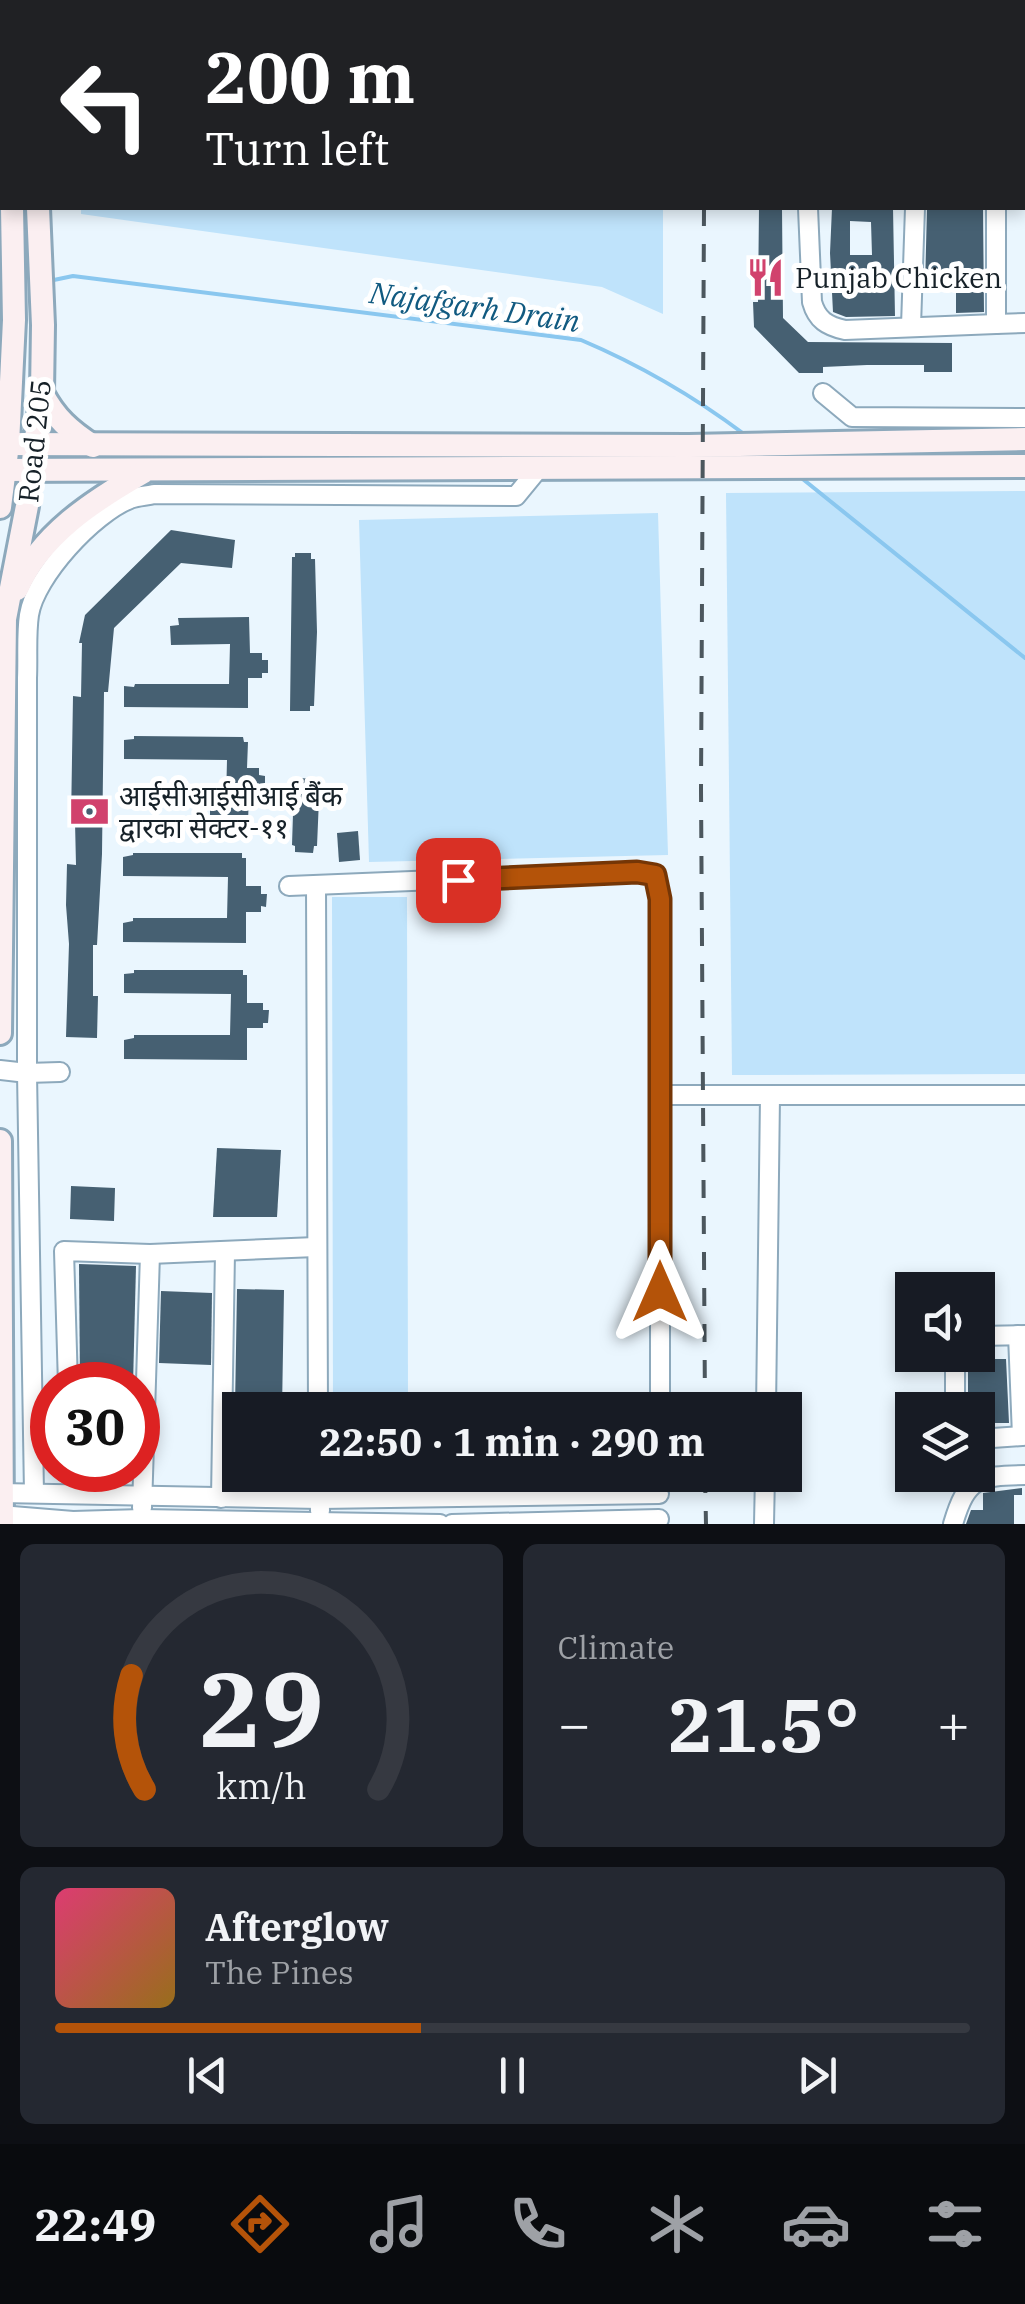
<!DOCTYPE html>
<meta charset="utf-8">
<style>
:root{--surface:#171b24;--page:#242831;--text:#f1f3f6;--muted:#9ea1a6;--line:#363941;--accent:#b45309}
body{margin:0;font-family:"IBM Plex Serif","Noto Sans Devanagari",serif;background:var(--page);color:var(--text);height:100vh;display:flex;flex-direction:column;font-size:38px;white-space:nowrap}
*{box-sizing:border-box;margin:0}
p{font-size:32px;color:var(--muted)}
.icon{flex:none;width:55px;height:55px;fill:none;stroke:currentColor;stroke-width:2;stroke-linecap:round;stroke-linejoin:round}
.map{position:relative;height:1524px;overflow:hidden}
.panel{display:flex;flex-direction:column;gap:20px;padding:20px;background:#0d0f14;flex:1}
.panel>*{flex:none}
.banner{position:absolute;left:0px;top:0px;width:1025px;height:210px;box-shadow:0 5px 15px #0003;background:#202124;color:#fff;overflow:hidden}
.buttons{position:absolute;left:895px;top:1272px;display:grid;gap:20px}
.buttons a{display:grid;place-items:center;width:100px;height:100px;border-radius:0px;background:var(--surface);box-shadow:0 5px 15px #0003;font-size:50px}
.speed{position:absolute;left:30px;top:1362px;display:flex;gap:20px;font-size:50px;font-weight:700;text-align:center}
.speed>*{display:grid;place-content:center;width:130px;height:130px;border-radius:50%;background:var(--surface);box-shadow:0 5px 15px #0003;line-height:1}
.speed .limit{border:15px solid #d22;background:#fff;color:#111}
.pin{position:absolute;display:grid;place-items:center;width:85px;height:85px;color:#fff;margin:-42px;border-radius:20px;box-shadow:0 5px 15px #0006}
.me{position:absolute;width:110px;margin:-55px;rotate:0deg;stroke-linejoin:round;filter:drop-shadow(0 0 8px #0008)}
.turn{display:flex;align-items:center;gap:35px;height:210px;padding:0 40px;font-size:45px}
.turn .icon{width:130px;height:130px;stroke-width:2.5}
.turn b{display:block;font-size:70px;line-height:85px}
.big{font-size:75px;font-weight:700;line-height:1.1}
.panel .tile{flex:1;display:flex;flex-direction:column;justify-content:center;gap:15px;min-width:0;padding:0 35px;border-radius:15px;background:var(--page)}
.panel .dial{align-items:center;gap:0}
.dial svg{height:260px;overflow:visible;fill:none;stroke:var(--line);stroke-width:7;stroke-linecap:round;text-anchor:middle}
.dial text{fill:var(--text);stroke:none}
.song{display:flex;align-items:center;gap:30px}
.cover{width:120px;height:120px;border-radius:15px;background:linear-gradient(135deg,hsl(340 70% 55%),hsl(40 70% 35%))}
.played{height:10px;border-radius:5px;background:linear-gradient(90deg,var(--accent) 40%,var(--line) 40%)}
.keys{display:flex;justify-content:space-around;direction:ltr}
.heat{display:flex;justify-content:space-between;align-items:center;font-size:55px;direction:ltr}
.panel .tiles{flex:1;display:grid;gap:20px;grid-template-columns:1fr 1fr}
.tile:last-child{grid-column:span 2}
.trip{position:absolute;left:222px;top:1392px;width:580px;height:100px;border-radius:0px;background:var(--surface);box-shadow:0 5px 15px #0003;font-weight:700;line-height:100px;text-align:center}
.dock{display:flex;height:160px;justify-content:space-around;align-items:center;background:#090b0e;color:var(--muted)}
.dock .icon{width:70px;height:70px}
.dock .on{color:var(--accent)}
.dock b{font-size:45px;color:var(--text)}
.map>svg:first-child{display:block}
.green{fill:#bfe3fb}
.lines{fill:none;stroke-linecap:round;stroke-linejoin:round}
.stream{stroke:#8ac7ef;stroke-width:4}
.building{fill:#466072;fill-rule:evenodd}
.street-casing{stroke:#8da9bc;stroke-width:22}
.secondary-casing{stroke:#8da9bc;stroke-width:28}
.street{stroke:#fff;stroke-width:18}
.secondary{stroke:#fbeff1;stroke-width:22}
.rail{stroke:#4c575e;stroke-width:4;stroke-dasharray:18 18;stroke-linecap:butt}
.route-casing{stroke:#753606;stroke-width:25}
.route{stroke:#b45309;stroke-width:18}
.labels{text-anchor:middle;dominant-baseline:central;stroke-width:10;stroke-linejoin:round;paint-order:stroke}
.poi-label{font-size:28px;fill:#162128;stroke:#fff;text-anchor:start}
.street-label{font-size:28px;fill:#162128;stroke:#fff}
.water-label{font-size:30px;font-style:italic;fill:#115a80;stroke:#fff}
</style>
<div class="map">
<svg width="1025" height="1524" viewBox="0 0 1025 1524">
<rect width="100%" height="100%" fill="#eaf6fe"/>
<g class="green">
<rect x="52" y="0" width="611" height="2"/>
<polygon points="81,208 663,208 663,314 602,287 81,214"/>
<polygon points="1025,491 1025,1074 732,1075 726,493"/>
<polygon points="658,513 668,855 369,862 359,520"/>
<polygon points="332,897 407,897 408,1410 333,1410"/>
<polygon points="333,1475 408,1475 408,1483 333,1482"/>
</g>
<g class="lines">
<g class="stream">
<path d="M 49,281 L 73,276 L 581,340 C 640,365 692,395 744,434"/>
<polyline points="799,476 1025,658"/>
</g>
</g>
<g class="building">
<polygon points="759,208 782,208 783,318 808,342 952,343 952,372 924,372 924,365 867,365 823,367 823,373 799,373 754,327 753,302 758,302"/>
<path d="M 832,208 L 893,208 L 895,316 L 846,317 L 833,312 L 830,253 ZM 850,221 L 871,222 L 872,255 L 850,255 Z"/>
<polygon points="927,208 983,208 984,312 956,313 956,288 925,287"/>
<polygon points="171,530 235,540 232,568 181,563 114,628 108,692 104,692 102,854 97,945 93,945 93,996 98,996 97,1038 66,1037 69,944 66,905 67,864 76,865 75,822 71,822 73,696 81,697 82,643 79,643 85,615"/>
<polygon points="295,553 311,553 311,559 315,559 317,632 314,706 310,706 310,711 290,711 292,557 295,557"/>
<polygon points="249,617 250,653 262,653 262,660 268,660 268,673 262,673 262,678 248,678 248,708 124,707 124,686 134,687 135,684 229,684 230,644 171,645 170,626 179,625 178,618"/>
<polygon points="134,736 243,737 244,742 248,742 247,768 259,768 259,775 265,776 265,788 259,788 259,794 249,793 248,822 243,822 243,826 210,823 210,809 215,809 215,801 226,801 227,760 124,759 124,740 134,739"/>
<polygon points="298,778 316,779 316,799 319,799 317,846 314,846 313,853 295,852 295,846 292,845 294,783 298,783"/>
<polygon points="358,831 360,860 339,862 337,833"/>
<polygon points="133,853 242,853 242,858 246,858 246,886 261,886 261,894 267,894 266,907 261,906 261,912 246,912 246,943 123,942 123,923 133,921 133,918 227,918 228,877 123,876 123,857 133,855"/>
<polygon points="134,970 243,970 243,975 247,975 247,1003 263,1003 263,1010 269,1010 268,1023 263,1023 263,1028 247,1028 247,1060 124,1059 124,1040 134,1038 134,1035 230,1035 231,994 124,993 124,974 134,973"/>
<polygon points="217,1148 281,1150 277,1217 213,1217"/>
<polygon points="71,1186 115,1188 114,1221 70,1219"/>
<polygon points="79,1264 136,1266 133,1385 80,1385"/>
<polygon points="237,1289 284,1290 282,1410 240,1410 240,1467 234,1467"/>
<polygon points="161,1291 212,1293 211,1365 159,1363"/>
<polygon points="968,1359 1006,1359 1009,1423 978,1423 978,1410 968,1410"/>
<polygon points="1022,1488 1022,1495 1014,1495 1014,1524 966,1524 971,1510 983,1510 983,1493"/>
</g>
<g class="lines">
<defs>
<g id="street">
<polyline points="913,0 913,2"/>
<polyline points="815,2 815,0"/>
<polyline points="996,2 996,0"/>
<path d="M 808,208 L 812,302 C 817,320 827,326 845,330 L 996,324"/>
<polyline points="996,208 996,324 1025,323"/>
<polyline points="911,326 915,208"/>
<polyline points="823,393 852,417 1025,418"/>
<polyline points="289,886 637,872 655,875 660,899 660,1410"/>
<polyline points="316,886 318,1410"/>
<polyline points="0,1070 27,1073 60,1072"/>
<polyline points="659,1095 1025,1095"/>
<polyline points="1018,1335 1022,1436"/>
<polyline points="978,1336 1025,1335"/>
<polyline points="68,1385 64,1251 150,1254 316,1247"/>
<polyline points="766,1410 770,1096"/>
<polyline points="955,1410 955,1355"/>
<polyline points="978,1439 1022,1436 1025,1432"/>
<polyline points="319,1475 320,1511"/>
<polyline points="0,1493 320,1499 659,1494"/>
<path d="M 34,1493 L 27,1073 L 27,678 C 28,658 26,635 29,615 C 35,576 94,513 130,499 C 137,496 146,496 154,494 L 516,496 L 539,468"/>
<polyline points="221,1498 225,1252"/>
<polyline points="142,1508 150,1254"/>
<polyline points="0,1515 73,1521 142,1519 440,1524"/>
<polyline points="452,1524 659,1519"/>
<polyline points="764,1524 765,1475"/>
<path d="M 953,1524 C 967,1477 978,1476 1025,1475"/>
</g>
<g id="secondary">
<polyline points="0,10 2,31"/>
<polyline points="0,125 2,136"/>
<path d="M 42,393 C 55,418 70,431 93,446"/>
<polyline points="0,444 689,446 1025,439"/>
<polyline points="0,470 1025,466"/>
<polyline points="0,507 8,444 14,320 12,208"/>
<path d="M 17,589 C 40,535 93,501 142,473"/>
<polyline points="0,1033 5,619 27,506 42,393 43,325 38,208"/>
<polyline points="0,1141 2,1524"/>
</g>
</defs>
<use href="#street" class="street-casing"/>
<use href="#secondary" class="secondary-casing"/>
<use href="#street" class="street"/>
<use href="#secondary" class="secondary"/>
<g class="rail">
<polyline points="705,2 705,0"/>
<polyline points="704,208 701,789 705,1410"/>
<polyline points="705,1475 706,1524"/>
</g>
</g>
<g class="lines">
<defs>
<polyline id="route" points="458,880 637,872 655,875 660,899 660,1292"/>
</defs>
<use href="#route" class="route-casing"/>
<use href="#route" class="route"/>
</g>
<defs>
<symbol id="restaurant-bare" viewBox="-9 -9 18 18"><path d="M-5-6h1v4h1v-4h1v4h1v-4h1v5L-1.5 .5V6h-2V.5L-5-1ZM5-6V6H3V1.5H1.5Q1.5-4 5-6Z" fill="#d1426d" stroke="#fff" stroke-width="2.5" paint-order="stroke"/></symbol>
<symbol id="bank-bare" viewBox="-9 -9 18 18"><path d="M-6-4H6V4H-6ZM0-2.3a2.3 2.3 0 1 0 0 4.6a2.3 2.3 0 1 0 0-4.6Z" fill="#d1426d" stroke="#fff" stroke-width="2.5" paint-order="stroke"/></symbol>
</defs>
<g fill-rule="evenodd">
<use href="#restaurant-bare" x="738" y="250" width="55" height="55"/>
<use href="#bank-bare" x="62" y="784" width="55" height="55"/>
</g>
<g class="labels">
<g class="poi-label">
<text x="795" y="277">Punjab Chicken</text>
<text x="119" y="795">आईसीआईसीआई बैंक<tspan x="119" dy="32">द्वारका सेक्टर-११</tspan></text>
</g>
<g class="street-label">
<text transform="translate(34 441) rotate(-84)">Road 205</text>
</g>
<g class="water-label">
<text transform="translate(475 306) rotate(8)">Najafgarh Drain</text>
</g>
</g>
</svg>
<div class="buttons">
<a><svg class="icon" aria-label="sound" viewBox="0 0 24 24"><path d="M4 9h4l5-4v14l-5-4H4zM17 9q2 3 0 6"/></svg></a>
<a><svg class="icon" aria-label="layers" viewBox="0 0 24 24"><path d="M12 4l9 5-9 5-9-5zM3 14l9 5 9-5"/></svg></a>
</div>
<div class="speed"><div class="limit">30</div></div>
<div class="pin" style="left:458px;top:880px;background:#d93025"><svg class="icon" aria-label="arrive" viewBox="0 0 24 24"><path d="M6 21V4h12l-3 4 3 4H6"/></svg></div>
<svg class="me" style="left:660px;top:1292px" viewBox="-20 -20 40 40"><path d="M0-17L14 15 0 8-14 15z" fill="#b45309" stroke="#fff" stroke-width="4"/></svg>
<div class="trip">22:50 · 1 min · 290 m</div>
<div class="banner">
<div class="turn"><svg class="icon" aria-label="left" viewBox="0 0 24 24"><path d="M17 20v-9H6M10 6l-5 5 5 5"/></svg><div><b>200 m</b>Turn left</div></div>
</div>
</div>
<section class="panel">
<div class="tiles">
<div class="tile dial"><svg viewBox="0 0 100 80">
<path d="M14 69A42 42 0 1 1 86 69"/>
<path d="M14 69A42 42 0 0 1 10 34" stroke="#b45309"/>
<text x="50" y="56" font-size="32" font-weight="700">29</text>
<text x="50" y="72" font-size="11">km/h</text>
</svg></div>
<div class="tile"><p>Climate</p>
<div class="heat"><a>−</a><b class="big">21.5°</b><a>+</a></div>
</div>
<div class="tile">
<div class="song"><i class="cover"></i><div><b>Afterglow</b><p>The Pines</p></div></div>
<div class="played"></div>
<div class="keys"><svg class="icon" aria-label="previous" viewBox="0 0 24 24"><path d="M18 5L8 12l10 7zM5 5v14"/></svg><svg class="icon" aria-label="pause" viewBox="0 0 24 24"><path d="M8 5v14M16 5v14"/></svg><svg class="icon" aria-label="next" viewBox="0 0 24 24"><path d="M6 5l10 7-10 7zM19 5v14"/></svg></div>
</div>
</div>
</section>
<nav class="dock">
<b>22:49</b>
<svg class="icon on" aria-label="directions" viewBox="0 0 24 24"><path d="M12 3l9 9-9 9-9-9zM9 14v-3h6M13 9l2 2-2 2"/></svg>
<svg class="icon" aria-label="music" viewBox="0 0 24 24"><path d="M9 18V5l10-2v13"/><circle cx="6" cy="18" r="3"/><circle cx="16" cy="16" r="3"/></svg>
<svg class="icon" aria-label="phone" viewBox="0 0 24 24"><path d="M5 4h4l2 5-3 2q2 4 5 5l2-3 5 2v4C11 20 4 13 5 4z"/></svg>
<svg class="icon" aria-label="climate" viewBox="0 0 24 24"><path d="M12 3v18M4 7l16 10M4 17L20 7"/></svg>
<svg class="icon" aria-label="car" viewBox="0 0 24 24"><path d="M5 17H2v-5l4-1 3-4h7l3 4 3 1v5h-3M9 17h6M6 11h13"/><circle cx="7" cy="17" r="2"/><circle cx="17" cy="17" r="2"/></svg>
<svg class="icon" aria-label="filters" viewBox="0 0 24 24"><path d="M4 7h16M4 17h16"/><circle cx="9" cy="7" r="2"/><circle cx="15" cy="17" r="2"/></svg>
</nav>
